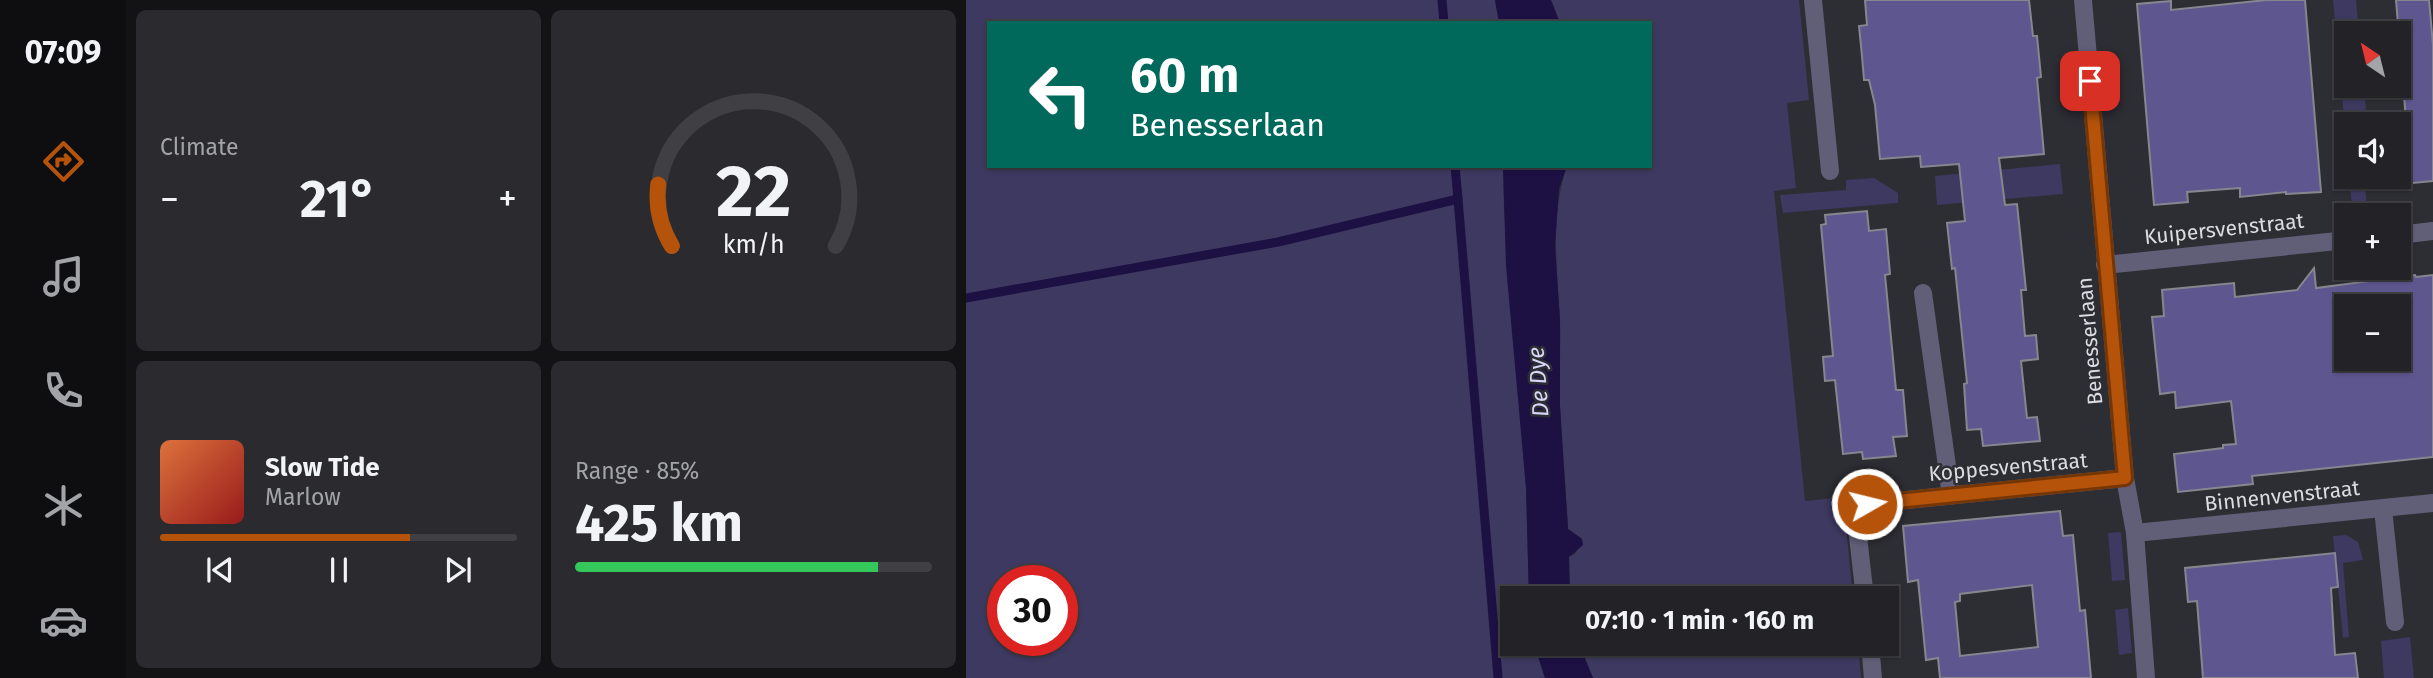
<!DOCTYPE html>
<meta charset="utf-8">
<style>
:root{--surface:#222227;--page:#2a2a2f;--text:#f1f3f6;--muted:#a2a4a7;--line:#3f3f44;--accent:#b45309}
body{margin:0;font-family:"Fira Sans",sans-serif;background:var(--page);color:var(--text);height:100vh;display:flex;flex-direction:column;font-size:26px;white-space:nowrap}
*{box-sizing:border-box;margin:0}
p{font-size:23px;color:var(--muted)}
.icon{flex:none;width:38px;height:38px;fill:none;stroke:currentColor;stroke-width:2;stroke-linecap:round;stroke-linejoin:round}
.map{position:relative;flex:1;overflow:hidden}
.sheet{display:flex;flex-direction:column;gap:10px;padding:10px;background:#131315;width:840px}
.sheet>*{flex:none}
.guide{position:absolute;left:21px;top:21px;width:665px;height:147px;border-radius:0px;box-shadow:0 2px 5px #0004,0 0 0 2px var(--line);background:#00695c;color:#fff;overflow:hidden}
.needle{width:46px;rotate:325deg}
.fabs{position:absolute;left:1368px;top:21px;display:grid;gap:14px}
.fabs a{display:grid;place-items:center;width:77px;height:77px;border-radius:0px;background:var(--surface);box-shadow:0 2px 5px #0004,0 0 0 2px var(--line);font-size:35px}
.speed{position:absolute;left:21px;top:565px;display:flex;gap:14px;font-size:35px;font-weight:700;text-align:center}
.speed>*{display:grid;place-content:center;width:91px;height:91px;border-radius:50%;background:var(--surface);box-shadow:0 2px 5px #0004,0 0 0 2px var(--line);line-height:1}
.speed .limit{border:10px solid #d22;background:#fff;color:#111}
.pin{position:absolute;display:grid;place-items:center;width:60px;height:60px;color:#fff;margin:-30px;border-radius:14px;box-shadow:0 4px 10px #0006}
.me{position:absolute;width:77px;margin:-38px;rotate:82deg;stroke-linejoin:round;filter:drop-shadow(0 0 5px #0008)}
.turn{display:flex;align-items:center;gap:24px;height:147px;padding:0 28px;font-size:32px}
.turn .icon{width:91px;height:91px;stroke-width:2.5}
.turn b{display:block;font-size:49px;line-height:60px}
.big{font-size:52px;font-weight:700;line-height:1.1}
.sheet .widget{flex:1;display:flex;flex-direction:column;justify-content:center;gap:10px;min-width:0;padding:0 24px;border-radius:10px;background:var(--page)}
.sheet .dial{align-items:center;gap:0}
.dial svg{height:182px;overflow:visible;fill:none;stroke:var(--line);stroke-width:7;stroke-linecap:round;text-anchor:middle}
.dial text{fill:var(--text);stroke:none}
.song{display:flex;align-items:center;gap:21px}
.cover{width:84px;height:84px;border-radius:10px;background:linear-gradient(135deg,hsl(20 70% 55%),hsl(0 70% 35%))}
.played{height:7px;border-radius:4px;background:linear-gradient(90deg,var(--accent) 70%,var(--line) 70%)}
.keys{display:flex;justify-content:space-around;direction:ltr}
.heat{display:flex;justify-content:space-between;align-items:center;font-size:38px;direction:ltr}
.charge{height:10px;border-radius:5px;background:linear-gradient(90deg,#34c759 85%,var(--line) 0)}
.sheet .tiles{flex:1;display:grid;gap:10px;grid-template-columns:repeat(2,1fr)}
.trip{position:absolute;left:534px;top:586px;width:399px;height:70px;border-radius:0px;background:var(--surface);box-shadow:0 2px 5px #0004,0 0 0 2px var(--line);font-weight:700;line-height:70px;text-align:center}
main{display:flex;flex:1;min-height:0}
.tab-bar{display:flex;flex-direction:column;width:126px;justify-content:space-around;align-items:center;background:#0e0e10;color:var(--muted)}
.tab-bar .icon{width:49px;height:49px}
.tab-bar .current{color:var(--accent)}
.tab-bar b{font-size:32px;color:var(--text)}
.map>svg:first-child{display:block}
.green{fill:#3e3961;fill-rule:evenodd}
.water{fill:#1d1143}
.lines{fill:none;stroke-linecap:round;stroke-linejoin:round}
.stream{stroke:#1d1143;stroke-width:9}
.building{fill:#5e568f;stroke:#87868e;stroke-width:2;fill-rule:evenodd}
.minor{stroke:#615f78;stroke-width:18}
.route-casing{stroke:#753606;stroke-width:18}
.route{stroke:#b45309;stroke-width:12}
.labels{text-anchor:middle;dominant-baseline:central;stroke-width:5;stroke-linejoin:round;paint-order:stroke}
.street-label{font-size:21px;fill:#dcdce0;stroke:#2d2d34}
.water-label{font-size:23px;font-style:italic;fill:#d9d6f9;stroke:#2d2d34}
</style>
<main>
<nav class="tab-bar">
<b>07:09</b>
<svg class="icon current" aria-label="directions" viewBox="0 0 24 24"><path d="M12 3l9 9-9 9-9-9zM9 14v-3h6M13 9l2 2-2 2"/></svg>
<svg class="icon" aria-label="music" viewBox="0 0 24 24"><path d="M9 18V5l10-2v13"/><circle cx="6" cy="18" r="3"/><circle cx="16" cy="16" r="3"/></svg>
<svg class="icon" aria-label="phone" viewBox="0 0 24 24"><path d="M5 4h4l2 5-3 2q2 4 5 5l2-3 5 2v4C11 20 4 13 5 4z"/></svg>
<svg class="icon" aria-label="climate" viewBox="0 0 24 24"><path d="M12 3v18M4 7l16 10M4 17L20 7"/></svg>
<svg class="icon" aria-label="car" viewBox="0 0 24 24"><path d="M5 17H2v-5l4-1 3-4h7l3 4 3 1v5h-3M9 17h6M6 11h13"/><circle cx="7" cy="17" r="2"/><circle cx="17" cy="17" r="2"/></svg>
</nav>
<section class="sheet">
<div class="tiles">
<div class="widget"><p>Climate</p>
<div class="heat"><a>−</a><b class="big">21°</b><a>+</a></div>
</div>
<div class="widget dial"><svg viewBox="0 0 100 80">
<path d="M14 69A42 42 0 1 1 86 69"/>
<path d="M14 69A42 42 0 0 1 8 42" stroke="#b45309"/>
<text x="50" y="56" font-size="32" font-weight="700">22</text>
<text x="50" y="72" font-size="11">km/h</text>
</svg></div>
<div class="widget">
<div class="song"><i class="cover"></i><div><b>Slow Tide</b><p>Marlow</p></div></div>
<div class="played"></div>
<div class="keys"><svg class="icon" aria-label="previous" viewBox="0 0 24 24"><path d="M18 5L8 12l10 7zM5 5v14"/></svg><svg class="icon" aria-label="pause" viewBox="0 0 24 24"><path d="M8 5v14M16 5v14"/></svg><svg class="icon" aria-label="next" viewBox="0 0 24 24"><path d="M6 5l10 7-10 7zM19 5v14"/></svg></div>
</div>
<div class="widget"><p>Range · 85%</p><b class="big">425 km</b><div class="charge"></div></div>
</div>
</section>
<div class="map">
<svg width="1467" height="678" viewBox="0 0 1467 678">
<rect width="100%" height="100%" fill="#2d2d34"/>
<g class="green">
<path d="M 0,0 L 529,0 L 533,23 L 23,23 L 23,166 L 537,166 L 538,210 L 560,488 L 563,598 L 546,598 L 546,644 L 568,644 L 579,678 L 0,678 ZM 37,581 L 96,581 L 96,640 L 37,640 Z"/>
<path d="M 585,0 L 833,0 L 843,100 L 821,103 L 830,188 L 808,191 L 839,501 L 869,498 L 871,507 L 878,506 L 887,598 L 604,598 L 603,557 L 610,553 L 616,539 L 602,529 C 600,488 596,447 594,406 C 593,377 595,349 594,320 C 591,268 584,216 601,166 L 684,166 L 684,23 L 594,23 Z"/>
<polygon points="1367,0 1390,0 1393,33 1381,33 1381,86 1398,86 1401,122 1381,124 1381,149"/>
<polygon points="1094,164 1097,194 971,205 969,176"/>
<polygon points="1383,177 1398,177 1402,215 1387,215"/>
<polygon points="908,178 932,193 932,203 817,213 814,195 880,190 880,180"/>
<polygon points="1155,532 1159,580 1146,581 1142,533"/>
<polygon points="1380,535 1392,542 1397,560 1377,563 1383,637 1377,638 1367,536"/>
<polygon points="1162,608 1166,653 1153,655 1149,610"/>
<polygon points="1444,637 1448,678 1418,678 1415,641"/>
<polygon points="613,644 892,644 895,678 627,678"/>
</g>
<g class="water">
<polygon points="529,0 585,0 594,23 533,23"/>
<polygon points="537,166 601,166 593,189 589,245 594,320 594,406 602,529 616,539 617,545 603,557 604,598 563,598 560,488 540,266"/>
<polygon points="568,644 613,644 627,678 579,678"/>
</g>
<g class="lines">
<g class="stream">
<polyline points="476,0 478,23"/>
<polyline points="489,166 492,199"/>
<polyline points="0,298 312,242 492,199 532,677"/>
</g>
</g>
<g class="building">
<polygon points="899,0 1063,0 1067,36 1071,36 1075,77 1071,78 1078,154 1033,158 1039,205 1051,204 1060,290 1055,290 1059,336 1070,335 1072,359 1055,361 1061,418 1071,417 1074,441 1017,446 1015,429 1001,430 998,384 1001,383 989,268 986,269 981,223 999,221 993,164 955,167 954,156 914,159 909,105 903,80 898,80 896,56 893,26 901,25"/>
<polygon points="1300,0 1339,0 1355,192 1320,194 1320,192 1274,197 1274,188 1221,192 1222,202 1188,205 1171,4 1205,1 1205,10"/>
<polygon points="1430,0 1463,0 1467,45 1467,181 1437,184 1433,133 1441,132"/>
<polygon points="901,211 903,231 920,229 924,274 919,275 930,390 937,390 941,436 927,437 930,456 897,459 896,452 877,454 869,380 859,381 857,357 867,356 855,225 860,224 859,215"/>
<path d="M 1348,268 L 1350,288 L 1449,275 L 1450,277 L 1467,275 L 1467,457 L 1286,476 L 1287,484 L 1212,492 L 1208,454 L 1257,448 L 1257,445 L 1270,444 L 1265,401 L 1210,408 L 1209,392 L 1194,394 L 1186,317 L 1198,316 L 1196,290 L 1268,283 L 1269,297 L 1331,290 ZM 1381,306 L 1433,306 L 1433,359 L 1381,362 Z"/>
<path d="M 1094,511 L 1097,536 L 1107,535 L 1114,611 L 1119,610 L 1125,678 L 974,678 L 972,658 L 960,660 L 952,580 L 942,582 L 937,526 ZM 1066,585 L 1072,647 L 994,656 L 989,602 L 994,601 L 994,594 Z"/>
<polygon points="1369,553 1372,587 1365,588 1369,655 1389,653 1392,678 1237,678 1231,601 1222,602 1219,568"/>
</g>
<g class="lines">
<g class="minor">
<polyline points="847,0 864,171"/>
<polyline points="1117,0 1159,478 1169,533 1180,678"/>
<polyline points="1433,235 1467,231"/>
<polyline points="1139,265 1381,240"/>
<polyline points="957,293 985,495"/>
<polyline points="1417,509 1429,622"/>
<polyline points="1169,533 1467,503"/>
<polyline points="899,598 890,519 892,513 901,504 1159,478"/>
<polyline points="904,644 907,678"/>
</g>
</g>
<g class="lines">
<defs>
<polyline id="route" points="901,504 1159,478 1124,81"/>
</defs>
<use href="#route" class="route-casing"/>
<use href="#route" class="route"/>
</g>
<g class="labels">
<g class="street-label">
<text transform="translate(1258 229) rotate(-6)">Kuipersvenstraat</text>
<text transform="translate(1124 341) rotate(-95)">Benesserlaan</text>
<text transform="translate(1042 467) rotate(-5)">Koppesvenstraat</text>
<text transform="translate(1316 496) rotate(-6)">Binnenvenstraat</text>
</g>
<g class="water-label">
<text transform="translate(572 382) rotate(-94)">De Dye</text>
</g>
</g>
</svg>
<div class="fabs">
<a><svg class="needle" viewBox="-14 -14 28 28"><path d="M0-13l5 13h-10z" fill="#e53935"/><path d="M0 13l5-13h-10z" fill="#a2a4a7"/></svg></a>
<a><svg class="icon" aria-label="sound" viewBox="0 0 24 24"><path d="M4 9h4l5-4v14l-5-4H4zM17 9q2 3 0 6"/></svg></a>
<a>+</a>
<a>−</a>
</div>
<div class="speed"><div class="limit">30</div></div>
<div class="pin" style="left:1124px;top:81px;background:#d93025"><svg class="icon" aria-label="arrive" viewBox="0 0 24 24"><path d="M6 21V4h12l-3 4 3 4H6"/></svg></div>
<svg class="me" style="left:901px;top:504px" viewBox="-20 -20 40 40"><circle r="17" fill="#b45309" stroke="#fff" stroke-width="3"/><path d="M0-11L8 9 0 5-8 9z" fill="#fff"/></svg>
<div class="trip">07:10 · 1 min · 160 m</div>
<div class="guide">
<div class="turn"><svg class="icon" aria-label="left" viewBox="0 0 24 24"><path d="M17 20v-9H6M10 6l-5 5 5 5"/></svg><div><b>60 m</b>Benesserlaan</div></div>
</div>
</div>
</main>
